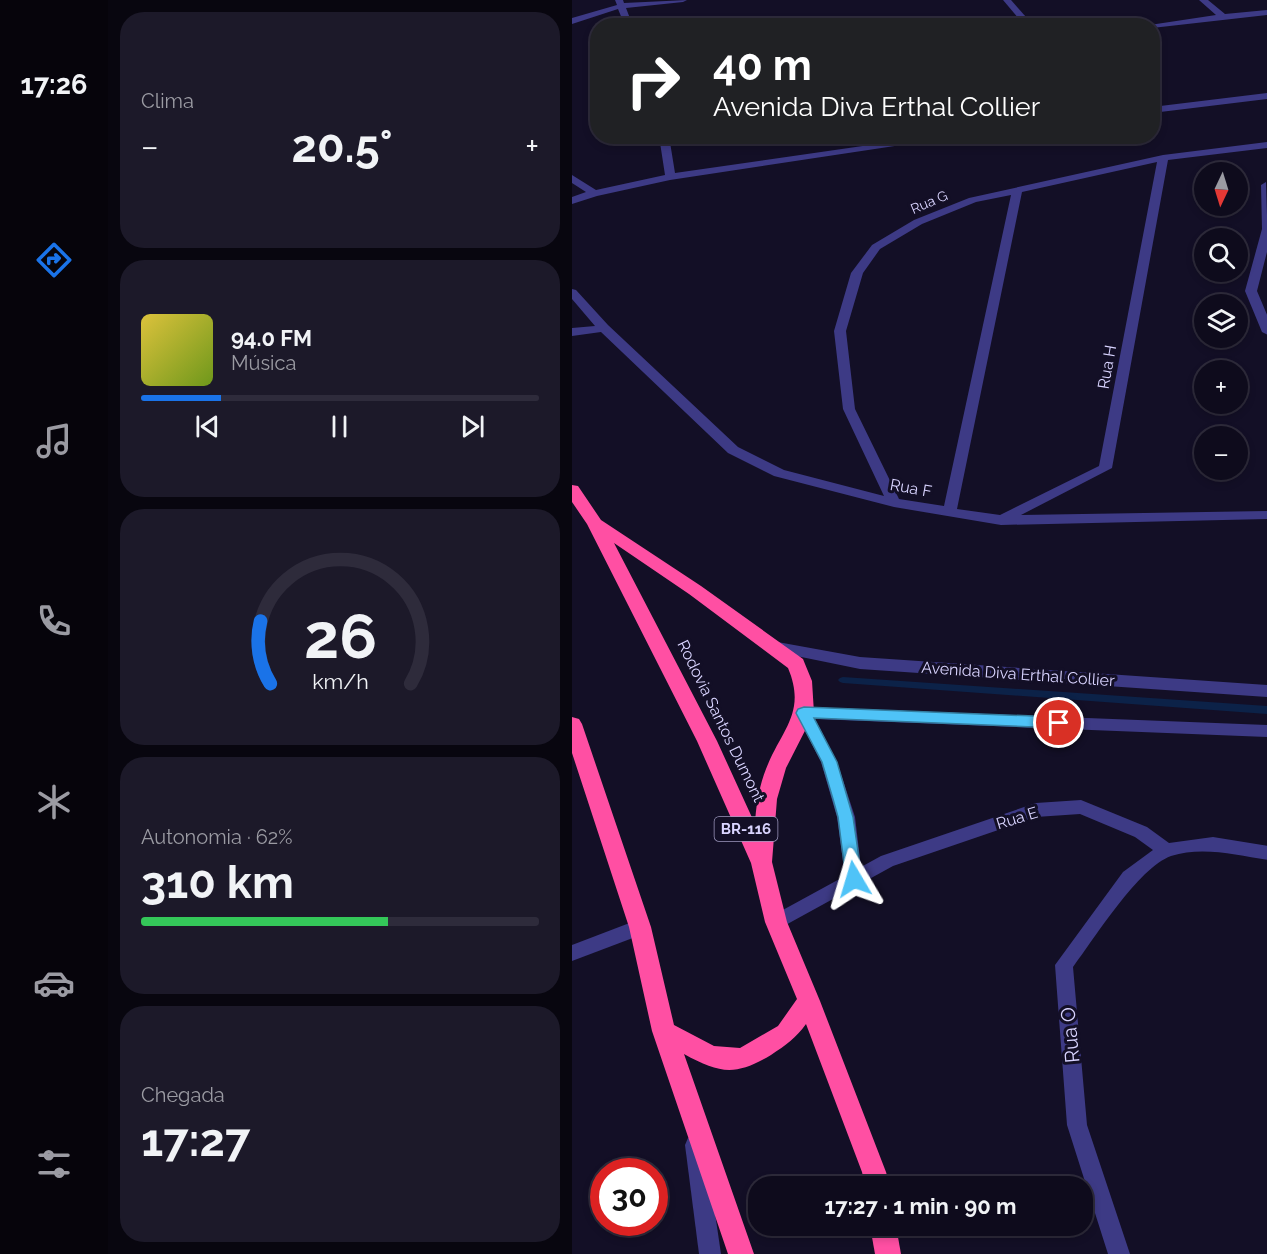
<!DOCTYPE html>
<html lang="pt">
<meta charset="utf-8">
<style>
:root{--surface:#0e0b1c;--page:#1c1929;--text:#f1f3f6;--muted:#9b9ba3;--line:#2e2b3b;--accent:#1a73e8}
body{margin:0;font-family:Raleway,sans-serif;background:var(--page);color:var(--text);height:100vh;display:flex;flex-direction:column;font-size:22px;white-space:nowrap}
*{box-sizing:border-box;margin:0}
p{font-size:20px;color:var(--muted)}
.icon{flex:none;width:33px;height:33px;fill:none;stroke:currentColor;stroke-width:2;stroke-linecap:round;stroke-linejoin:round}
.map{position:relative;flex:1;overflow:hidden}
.side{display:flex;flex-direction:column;gap:12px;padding:12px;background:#08060f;width:464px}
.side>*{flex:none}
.top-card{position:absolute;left:18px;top:18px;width:570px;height:126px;border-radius:24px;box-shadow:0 3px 9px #0003,0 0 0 2px var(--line);background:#202124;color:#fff;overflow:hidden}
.needle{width:39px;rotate:184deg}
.controls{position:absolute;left:622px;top:162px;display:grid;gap:12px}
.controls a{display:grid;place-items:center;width:54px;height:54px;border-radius:50%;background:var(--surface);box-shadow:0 3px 9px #0003,0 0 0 2px var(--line);font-size:30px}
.speed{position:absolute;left:18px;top:1158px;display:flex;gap:12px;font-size:30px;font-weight:700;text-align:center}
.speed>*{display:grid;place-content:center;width:78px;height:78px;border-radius:50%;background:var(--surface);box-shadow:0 3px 9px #0003,0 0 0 2px var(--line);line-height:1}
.speed .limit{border:9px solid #d22;background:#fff;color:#111}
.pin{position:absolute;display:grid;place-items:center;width:51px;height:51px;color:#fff;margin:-26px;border:3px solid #fff;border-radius:50%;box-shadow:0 2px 6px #0007}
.me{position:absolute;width:66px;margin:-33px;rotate:353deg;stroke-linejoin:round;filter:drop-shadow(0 0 4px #0008)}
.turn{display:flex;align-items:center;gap:21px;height:126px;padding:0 24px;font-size:27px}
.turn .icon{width:78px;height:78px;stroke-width:2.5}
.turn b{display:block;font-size:42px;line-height:51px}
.big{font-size:45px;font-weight:700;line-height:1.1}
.side .tile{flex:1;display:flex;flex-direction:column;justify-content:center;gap:9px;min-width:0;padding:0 21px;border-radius:24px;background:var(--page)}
.side .dial{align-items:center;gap:0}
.dial svg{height:156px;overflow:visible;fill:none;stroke:var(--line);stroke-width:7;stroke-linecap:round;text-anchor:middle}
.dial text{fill:var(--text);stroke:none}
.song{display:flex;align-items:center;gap:18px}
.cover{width:72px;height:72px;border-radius:9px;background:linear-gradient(135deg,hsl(50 70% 55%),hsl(80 70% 35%))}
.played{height:6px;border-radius:3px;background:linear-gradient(90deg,var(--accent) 20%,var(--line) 20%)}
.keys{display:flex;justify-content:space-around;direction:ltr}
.heat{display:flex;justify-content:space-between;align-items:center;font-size:33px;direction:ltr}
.charge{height:9px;border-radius:4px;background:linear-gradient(90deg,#34c759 62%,var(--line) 0)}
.trip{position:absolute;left:176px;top:1176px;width:345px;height:60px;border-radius:24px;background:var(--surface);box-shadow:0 3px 9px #0003,0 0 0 2px var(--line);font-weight:700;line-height:60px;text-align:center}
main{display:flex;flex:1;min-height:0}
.tabs{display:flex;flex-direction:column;width:108px;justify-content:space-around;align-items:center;background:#06040b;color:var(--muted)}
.tabs .icon{width:42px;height:42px}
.tabs .active{color:var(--accent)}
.tabs b{font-size:27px;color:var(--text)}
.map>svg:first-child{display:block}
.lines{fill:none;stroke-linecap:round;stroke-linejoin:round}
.stream{fill:#0c2248;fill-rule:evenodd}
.minor{fill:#3d3a85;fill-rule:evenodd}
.highway{fill:#ff4fa3;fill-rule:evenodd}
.route{fill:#4fc3f7;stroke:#337fa1;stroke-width:1.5}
.labels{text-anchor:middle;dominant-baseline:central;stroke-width:6;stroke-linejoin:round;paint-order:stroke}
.far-street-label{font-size:14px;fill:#d9d4ff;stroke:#130f26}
.shield{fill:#130f26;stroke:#9e99be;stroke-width:1.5}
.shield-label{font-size:15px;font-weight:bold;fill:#d9d4ff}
.street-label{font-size:16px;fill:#d9d4ff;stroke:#130f26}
.near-street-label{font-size:20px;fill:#d9d4ff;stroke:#130f26}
</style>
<main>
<nav class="tabs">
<b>17:26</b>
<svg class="icon active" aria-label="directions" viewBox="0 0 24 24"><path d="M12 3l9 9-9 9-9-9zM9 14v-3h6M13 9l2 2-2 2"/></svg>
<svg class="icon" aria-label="music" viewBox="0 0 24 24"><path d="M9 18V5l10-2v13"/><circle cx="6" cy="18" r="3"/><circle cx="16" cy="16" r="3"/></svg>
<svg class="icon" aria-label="phone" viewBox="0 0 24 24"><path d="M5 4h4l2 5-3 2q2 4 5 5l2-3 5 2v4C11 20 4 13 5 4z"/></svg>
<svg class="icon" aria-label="climate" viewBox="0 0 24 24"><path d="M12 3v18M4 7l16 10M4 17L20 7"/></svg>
<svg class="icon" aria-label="car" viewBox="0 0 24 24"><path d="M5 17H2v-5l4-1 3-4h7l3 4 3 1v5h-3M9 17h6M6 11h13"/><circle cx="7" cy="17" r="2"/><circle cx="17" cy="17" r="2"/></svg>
<svg class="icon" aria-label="filters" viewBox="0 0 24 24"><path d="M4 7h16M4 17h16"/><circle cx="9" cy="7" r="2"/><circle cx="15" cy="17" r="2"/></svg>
</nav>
<section class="side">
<div class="tile"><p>Clima</p>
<div class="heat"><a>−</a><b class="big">20.5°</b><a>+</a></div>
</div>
<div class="tile">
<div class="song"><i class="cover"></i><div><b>94.0 FM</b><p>Música</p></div></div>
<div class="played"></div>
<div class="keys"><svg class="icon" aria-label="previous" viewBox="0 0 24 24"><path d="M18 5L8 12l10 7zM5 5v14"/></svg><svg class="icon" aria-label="pause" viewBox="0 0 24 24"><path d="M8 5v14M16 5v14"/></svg><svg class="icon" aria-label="next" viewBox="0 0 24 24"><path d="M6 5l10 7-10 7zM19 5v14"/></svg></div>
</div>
<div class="tile dial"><svg viewBox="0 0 100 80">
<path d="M14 69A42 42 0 1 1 86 69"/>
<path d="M14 69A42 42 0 0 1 9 37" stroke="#1a73e8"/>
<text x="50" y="56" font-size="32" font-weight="700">26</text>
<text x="50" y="72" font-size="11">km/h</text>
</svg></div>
<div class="tile"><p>Autonomia · 62%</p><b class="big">310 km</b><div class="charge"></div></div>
<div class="tile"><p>Chegada</p><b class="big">17:27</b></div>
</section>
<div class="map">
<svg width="696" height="1254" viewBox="0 0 696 1254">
<rect width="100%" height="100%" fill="#130f26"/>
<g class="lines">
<polygon class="stream" points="271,677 696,706 696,714 271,683 268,682 266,680 268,678"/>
<g class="minor">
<polygon points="43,0 51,0 52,3 115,0 111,2 54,8 61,26 53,26 46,9 0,24 0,18 45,5"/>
<polygon points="431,0 439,0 462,26 453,26"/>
<polygon points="627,0 636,0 653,14 696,10 696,15 580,28 580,26 571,26 644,15"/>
<polygon points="696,93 696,99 580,113 580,107"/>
<polygon points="87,136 97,136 103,173 360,136 389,136 98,180 25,196 0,204 0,197 14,192 0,183 0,175 24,190 93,175"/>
<path d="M 696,142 L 696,148 L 596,160 L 540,468 L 449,515 L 696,511 L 696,519 L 429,525 L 322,507 L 202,476 L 156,453 L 29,332 L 0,336 L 0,328 L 23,326 L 0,299 L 0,289 L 4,290 L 36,325 L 166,447 L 212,470 L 312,496 L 271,409 L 262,331 L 279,273 L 300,245 L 342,220 L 397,198 L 591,155 ZM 585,162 L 527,466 L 428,515 L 385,509 L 450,192 ZM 439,195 L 372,506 L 327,499 L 283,409 L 274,331 L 291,273 L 308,249 L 350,224 L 404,202 Z"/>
<polygon points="694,182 696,248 685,291 696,317 696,335 690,332 673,291 690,229 689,185"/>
<polygon points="200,641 288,657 696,685 696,697 288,669 195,650 192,646 195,642"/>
<path d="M 232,707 L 696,725 L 696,737 L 243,719 L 265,762 L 283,817 L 289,867 L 309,856 L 464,803 L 509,800 L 575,827 L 597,843 L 641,837 L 696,846 L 696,860 C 665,855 630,846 599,856 C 566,868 523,938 501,967 L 515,1125 L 558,1254 L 536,1254 L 495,1125 L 483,965 L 551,872 L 581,850 L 563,837 L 508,814 L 464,817 L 321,866 L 210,927 L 204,930 L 198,927 L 195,922 L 198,917 L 273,876 L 265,817 L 249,762 L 224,713 L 226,709 Z"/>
<polygon points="68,919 74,921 77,927 74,933 0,961 0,945"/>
<polygon points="123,1135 130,1138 133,1145 149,1254 127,1254 113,1145 116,1138"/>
</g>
<g class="highway">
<path d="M 0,485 L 6,486 L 29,520 L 129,586 L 231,659 L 233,664 L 240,681 L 242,713 L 214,768 L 205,799 L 200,862 L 215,922 L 248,1001 L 314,1172 L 318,1186 L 293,1186 L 290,1172 L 234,1024 C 224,1038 214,1045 199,1055 C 164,1076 148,1074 112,1054 L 182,1254 L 156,1254 L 80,1031 L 57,927 L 0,753 L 0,717 L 7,719 L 10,724 L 79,927 L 102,1025 L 142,1046 L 168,1048 L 206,1026 L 225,999 L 193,922 L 179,863 L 125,741 L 15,524 L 0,502 ZM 42,543 L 117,594 L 216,668 C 235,713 209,730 194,769 C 187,787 184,805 183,824 L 145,741 Z"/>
<polygon points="298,1226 324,1226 329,1254 303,1254"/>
</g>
</g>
<polygon class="route" points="232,707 487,717 492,719 494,723 492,726 487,728 242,718 265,762 281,817 290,879 288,884 282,886 276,884 274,879 266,817 261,799 250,762 224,713 226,709"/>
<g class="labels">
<g class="far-street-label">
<text transform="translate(357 202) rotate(-23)">Rua G</text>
</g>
<rect class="shield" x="142.5" y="817" width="63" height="24" rx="4.5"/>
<g class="shield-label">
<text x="174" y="829">BR-116</text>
</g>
<g class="street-label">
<text transform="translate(535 367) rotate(-80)">Rua H</text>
<text transform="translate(339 488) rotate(10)">Rua F</text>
<text transform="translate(446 674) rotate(4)">Avenida Diva Erthal Collier</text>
<text transform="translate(149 721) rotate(64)">Rodovia Santos Dumont</text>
<text transform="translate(445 818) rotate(-17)">Rua E</text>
</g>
<g class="near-street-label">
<text transform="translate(498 1035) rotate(-95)">Rua O</text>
</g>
</g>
</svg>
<div class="controls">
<a><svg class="needle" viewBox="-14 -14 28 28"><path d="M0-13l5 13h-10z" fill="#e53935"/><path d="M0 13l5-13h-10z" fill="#9b9ba3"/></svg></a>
<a><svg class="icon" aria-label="search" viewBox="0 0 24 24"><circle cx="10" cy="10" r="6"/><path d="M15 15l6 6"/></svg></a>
<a><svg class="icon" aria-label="layers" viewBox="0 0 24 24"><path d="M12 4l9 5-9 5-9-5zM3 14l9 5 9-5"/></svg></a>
<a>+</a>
<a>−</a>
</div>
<div class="speed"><div class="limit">30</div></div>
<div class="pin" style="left:487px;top:723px;background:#d93025"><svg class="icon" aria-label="arrive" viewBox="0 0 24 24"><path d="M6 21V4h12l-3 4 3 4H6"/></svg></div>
<svg class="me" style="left:282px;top:879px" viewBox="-20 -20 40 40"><path d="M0-17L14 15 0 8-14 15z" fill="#4fc3f7" stroke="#fff" stroke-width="4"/></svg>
<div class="trip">17:27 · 1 min · 90 m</div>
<div class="top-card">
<div class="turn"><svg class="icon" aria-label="right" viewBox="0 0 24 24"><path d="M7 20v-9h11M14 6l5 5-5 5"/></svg><div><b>40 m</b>Avenida Diva Erthal Collier</div></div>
</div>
</div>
</main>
